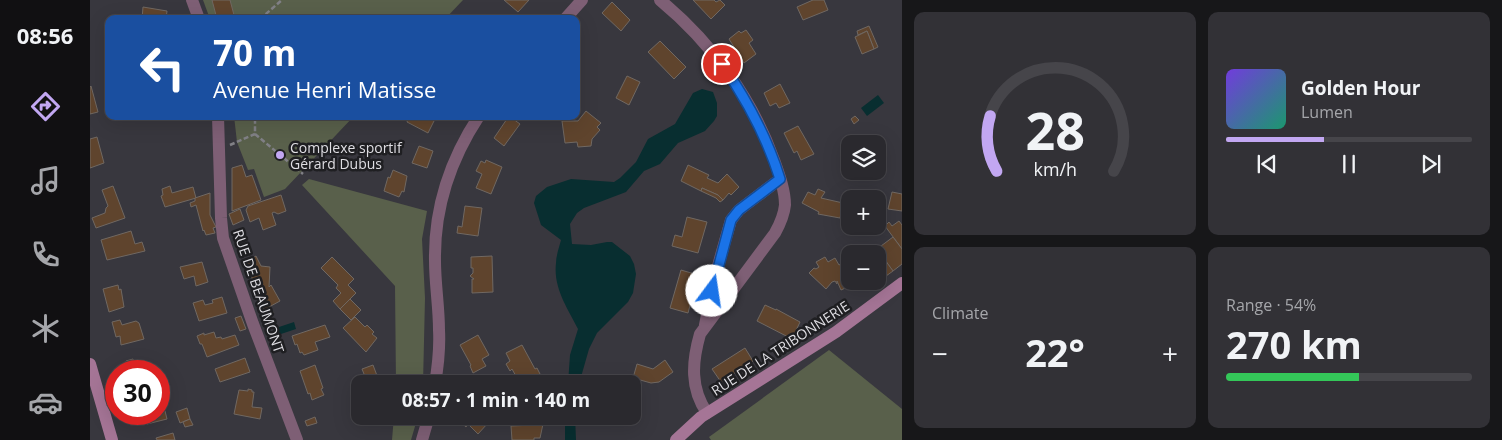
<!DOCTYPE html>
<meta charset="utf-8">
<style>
:root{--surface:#2a292e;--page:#323136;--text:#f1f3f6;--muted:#a5a6aa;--line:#46454a;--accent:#c2a7f2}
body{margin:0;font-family:"Open Sans",sans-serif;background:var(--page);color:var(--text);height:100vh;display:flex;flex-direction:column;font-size:19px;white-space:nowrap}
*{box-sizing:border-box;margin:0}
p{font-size:16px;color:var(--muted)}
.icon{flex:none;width:28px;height:28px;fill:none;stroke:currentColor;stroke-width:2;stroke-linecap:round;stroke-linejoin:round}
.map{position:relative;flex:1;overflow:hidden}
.sheet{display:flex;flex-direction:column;gap:12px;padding:12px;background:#171719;width:600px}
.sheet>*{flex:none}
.top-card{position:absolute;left:15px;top:15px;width:475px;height:105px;border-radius:10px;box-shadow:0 5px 20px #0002,0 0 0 1px var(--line);background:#1a4fa0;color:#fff;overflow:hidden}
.tools{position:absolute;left:751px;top:135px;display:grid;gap:10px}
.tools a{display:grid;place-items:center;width:45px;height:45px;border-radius:10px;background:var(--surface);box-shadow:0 5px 20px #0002,0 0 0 1px var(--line);font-size:25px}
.speed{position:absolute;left:15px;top:360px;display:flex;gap:10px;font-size:25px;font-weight:700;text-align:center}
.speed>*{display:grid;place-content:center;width:65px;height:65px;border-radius:50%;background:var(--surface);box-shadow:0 5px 20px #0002,0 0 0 1px var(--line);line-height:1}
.speed .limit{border:8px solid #d22;background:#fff;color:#111}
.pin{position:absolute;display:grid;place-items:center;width:42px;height:42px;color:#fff;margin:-21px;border:2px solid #fff;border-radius:50%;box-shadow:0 1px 5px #0007}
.me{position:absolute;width:55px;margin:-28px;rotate:14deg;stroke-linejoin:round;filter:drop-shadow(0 0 4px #0008)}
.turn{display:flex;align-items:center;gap:18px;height:105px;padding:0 25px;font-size:22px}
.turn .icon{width:65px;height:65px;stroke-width:2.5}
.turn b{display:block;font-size:35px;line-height:42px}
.big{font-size:38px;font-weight:700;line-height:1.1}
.sheet .widget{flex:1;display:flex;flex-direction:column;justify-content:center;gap:8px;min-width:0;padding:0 18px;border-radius:10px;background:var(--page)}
.sheet .dial{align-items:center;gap:0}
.dial svg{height:130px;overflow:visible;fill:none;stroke:var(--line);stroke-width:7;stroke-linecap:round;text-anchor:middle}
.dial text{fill:var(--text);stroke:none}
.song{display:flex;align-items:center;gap:15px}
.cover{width:60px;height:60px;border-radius:8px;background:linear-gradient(135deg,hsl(260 70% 55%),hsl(160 70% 35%))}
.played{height:5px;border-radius:2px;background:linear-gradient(90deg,var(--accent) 40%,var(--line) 40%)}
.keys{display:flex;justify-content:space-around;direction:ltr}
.heat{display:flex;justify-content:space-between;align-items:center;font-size:28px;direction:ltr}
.charge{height:8px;border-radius:4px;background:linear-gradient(90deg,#34c759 54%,var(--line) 0)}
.sheet .tiles{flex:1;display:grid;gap:12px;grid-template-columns:repeat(2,1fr)}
.trip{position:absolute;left:261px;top:375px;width:290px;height:50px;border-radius:10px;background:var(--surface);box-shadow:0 5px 20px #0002,0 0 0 1px var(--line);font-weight:700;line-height:50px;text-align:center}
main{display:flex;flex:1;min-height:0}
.menu{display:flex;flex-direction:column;width:90px;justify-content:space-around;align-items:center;background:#111012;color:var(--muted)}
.menu .icon{width:35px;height:35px}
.menu .current{color:var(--accent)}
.menu b{font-size:22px;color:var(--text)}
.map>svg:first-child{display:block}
.green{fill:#59604b}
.water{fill:#082e30}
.building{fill:#5f442d;stroke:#706862}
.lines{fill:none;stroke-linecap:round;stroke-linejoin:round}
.path{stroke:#818086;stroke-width:2.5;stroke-dasharray:5 2.5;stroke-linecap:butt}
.street{stroke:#7e5f75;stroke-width:12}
.secondary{stroke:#a57596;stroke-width:12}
.route-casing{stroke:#114b97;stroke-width:12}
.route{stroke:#1a73e8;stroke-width:9}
.poi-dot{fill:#c2a7f2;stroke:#1f1f22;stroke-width:2}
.labels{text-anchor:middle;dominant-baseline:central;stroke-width:5;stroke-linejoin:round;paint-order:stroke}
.poi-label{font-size:14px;fill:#dfdee3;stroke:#1f1f22;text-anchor:start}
.street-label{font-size:14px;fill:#dfdee3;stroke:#1f1f22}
</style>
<main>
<nav class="menu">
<b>08:56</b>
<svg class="icon current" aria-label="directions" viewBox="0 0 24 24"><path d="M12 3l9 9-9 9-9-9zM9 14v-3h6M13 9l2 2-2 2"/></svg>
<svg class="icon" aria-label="music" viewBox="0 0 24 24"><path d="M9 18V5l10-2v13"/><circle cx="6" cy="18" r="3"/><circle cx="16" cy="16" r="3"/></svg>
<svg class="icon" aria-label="phone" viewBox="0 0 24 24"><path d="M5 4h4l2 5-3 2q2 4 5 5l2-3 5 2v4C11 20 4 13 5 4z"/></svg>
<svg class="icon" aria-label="climate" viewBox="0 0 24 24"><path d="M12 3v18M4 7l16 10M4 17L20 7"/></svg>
<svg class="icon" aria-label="car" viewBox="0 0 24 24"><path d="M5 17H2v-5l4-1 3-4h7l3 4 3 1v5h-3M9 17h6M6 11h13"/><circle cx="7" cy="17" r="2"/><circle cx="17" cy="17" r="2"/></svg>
</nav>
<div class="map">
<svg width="812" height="440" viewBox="0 0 812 440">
<rect width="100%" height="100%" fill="#38373e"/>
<g class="green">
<polygon points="113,0 373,0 355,19 120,19"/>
<polygon points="144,116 264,116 195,189 174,197 164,169 158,170 147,142"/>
<polygon points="219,179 337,211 332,239 335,298 333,384 306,384 305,286 212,185"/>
<polygon points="739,350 812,409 812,440 621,440 619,437"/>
<polygon points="304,416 328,416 321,440 302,440"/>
</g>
<g class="water">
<path d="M 612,89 L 623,92 L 627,103 L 627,116 L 624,121 L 615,131 L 588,143 L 570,164 L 554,171 L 536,192 L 494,208 L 487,213 L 480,224 L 482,244 L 501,245 L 517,242 L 522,242 L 540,256 L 544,264 L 546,274 L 543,293 L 538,302 L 507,333 L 499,349 L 489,384 L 478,384 L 480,355 L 488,329 C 478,309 463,288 466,263 C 466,256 469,248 471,240 L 451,225 L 444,203 L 446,196 L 457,187 L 481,179 L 524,182 L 530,178 L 546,162 L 558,139 L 585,124 L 603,93 Z"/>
<polygon points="788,95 794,103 777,116 771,108"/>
<polygon points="204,322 206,329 188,335 186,328"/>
<polygon points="475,416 485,416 486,440 475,440"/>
</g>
<g class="building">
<polygon points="122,0 140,0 144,15 127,19"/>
<polygon points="414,0 439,0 428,12"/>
<polygon points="603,0 624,0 626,2 630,0 635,5 621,19"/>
<polygon points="723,0 734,0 738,10 713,20 707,7"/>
<polygon points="522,2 540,20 531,31 512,13"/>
<polygon points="53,7 77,11 76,19 52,19"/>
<polygon points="779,26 788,47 784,49 777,31 768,35 767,31"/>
<polygon points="656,30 663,40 659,43 666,54 654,63 639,39 649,31 651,33"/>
<polygon points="777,31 784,49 772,54 765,37"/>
<polygon points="570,41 596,67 584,79 558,52"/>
<polygon points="619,65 624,71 617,77 612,70"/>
<polygon points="537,76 550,82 539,105 526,98"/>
<polygon points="690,84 700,103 689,108 686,103 680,106 674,93"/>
<polygon points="1,86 8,112 0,114 0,87"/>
<polygon points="496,111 511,123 507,127 510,130 502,139 501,146 488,147 487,142 475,143 472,121 488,121"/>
<polygon points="319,116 344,116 346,117 338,133 317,122"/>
<polygon points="419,116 430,124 414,146 404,138"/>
<polygon points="765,116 769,120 764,124 761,119"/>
<polygon points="708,126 724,154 711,160 707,151 704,153 694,133"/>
<polygon points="7,137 14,163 0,168 0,139"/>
<polygon points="329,146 343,151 337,168 322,163"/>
<polygon points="396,160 412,167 401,194 386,188 392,174 386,171 391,161 395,163"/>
<polygon points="152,165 156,177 162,175 171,200 142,211 142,168"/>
<polygon points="598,165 619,175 617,178 628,183 637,174 649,187 641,195 639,193 633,200 628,195 612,188 611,191 591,181"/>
<polygon points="303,170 317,176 314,192 312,191 309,197 294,191 298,177 300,178"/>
<polygon points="23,186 35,218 6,228 2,218 15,213 16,208 18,206 12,190"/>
<polygon points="80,186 82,193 103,187 106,198 75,207 71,196 73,195 72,189"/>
<polygon points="612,188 628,195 633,200 630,202 626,198 611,191"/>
<polygon points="728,189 735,192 731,198 753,203 750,218 728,214 729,212 712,203 718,192 725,195"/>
<polygon points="802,192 812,194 812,211 798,209"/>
<polygon points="120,193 120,215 126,227 123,228 125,233 116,235 114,230 113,231 106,205 101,207 100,203 105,201 105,198"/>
<polygon points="191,195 196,211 188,214 184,212 182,213 186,225 173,230 169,218 160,222 156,210 158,206"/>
<polygon points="375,206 392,208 388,236 367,233 368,226 372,227"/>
<polygon points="150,209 154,220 143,225 139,214"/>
<polygon points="597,217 617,222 608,253 582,246 585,235 592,237"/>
<polygon points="809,221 812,225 812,249 795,226 799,222 802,226"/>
<polygon points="41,231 45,244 52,242 55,251 17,260 11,240"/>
<polygon points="803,237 812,249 812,264 803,271 787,249"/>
<polygon points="166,256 171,266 180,267 179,287 181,285 190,301 179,307 184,313 176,316 156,262"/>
<polygon points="402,256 403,292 382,293 382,279 384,279 380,276 383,273 383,268 381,268 381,257"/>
<polygon points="792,256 803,271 785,284 782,281 788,281 788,260"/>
<polygon points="242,257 264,279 258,285 266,293 250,309 243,301 251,293 246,288 248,285 231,268"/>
<polygon points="735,257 738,262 745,258 749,265 753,263 757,272 755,273 762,285 751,290 747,281 747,284 745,281 742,282 736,289 719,273 724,268 726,269 729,267 726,262"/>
<polygon points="112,262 118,282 106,286 104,276 94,279 90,267"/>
<polygon points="591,270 608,275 598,313 580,308"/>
<polygon points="28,285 29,290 31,289 34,307 19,312 13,289"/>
<polygon points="132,297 137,313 109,321 103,303 113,300 115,305 123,303 122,300"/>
<polygon points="260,299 271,310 261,320 250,309"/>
<polygon points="675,305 686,310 686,309 710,322 702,339 667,321"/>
<polygon points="151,316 156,329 150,331 145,318"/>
<polygon points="265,317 275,327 277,325 284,332 282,334 287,338 276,352 253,328"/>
<polygon points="30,320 32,325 46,321 49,323 54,339 31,345 30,336 26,337 22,322"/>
<polygon points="235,325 240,337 225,342 228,350 214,355 212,352 210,353 207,344 205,345 202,336"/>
<polygon points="124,332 126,338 131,337 132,339 145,335 149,345 117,357 112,344 110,344 107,336 114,333 114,335"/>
<polygon points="388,335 399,355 392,359 396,366 383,373 380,366 381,365 370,345"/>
<polygon points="432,345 445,369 447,368 451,376 440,382 437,380 432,383 429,376 427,378 422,369 420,371 416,364 420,361 416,353"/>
<polygon points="655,348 663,361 631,382 622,369"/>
<polygon points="155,358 160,372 130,382 125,369"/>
<polygon points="43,359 45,364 51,362 53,370 55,369 56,371 38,371 36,361"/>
<polygon points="575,360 583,372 569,382 561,383 543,378 547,364 563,369"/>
<polygon points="225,365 233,388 231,389 234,395 222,400 220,393 218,394 210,371"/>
<polygon points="283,365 289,381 293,379 295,384 278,384 272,369"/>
<polygon points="158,389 162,390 162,392 164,392 162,407 172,408 170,419 144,414 149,390 158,391"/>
<polygon points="69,407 70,412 75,411 77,419 57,424 55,417 52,417 51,414 69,414"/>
<polygon points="97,408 100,419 90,423 86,412"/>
<polygon points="364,416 391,416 398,423 388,434 378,424 376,427"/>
<polygon points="225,417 227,423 217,426 215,421"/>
<polygon points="100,419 103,425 95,427 93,422"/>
<polygon points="445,421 453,424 450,438 444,438 444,440 422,440 421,426 444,425"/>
<polygon points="83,433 85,440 67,440 66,438"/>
</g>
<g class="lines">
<g class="path">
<polyline points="170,19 192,0"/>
<polyline points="165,134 213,174"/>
<polyline points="140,145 165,134 165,116"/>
</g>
<g class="street">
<polyline points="102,0 109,19"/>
<path d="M 570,0 C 621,42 662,98 684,160 C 689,174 695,190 695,205 C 694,215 690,224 685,233 L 610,334 C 602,362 600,388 617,413"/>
<polyline points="475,19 492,0"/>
<polyline points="128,116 131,218 133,238 163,324 207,440"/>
<polyline points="615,325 624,280 641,220 649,210 690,179"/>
<path d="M 345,384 C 348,366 350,348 349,330 C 349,307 345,284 345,261 C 344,208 360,160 389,116"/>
<polyline points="332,440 339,416"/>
</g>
<g class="secondary">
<polyline points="0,364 22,440"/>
<polyline points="586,440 611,417 746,332 812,283"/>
</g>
</g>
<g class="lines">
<defs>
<path id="route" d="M 622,291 L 641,220 L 649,210 L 690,179 C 677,137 657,100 632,64"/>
</defs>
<use href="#route" class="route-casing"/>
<use href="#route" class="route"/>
</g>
<circle class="poi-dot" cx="190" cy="155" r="5"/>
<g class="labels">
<g class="poi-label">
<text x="200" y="147">Complexe sportif<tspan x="200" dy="16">Gérard Dubus</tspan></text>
</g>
<g class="street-label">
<text transform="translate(169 291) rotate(71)">RUE DE BEAUMONT</text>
<text transform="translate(690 348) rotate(-33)">RUE DE LA TRIBONNERIE</text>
</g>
</g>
</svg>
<div class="tools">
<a><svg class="icon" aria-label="layers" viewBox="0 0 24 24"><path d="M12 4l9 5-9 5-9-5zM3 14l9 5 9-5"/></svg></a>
<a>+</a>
<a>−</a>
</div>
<div class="speed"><div class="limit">30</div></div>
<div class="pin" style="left:632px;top:64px;background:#d93025"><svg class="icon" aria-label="arrive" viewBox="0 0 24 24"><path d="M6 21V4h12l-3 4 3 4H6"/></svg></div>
<svg class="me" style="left:622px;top:291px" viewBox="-20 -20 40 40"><circle r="19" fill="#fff"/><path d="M0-13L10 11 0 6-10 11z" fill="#1a73e8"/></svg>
<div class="trip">08:57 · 1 min · 140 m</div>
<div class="top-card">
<div class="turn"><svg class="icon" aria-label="left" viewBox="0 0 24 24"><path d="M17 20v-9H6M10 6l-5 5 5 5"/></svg><div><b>70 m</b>Avenue Henri Matisse</div></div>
</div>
</div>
<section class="sheet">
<div class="tiles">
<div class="widget dial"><svg viewBox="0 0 100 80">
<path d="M14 69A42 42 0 1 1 86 69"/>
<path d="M14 69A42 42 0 0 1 10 35" stroke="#c2a7f2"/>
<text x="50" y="56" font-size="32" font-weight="700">28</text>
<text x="50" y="72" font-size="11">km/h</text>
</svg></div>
<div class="widget">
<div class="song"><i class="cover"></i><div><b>Golden Hour</b><p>Lumen</p></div></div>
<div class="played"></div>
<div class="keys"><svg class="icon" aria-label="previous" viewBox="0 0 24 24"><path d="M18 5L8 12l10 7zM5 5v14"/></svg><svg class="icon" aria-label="pause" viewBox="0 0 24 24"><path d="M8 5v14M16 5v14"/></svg><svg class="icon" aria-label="next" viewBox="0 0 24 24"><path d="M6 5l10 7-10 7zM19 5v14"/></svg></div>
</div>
<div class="widget"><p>Climate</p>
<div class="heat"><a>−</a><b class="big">22°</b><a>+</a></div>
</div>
<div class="widget"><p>Range · 54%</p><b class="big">270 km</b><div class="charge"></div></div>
</div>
</section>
</main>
